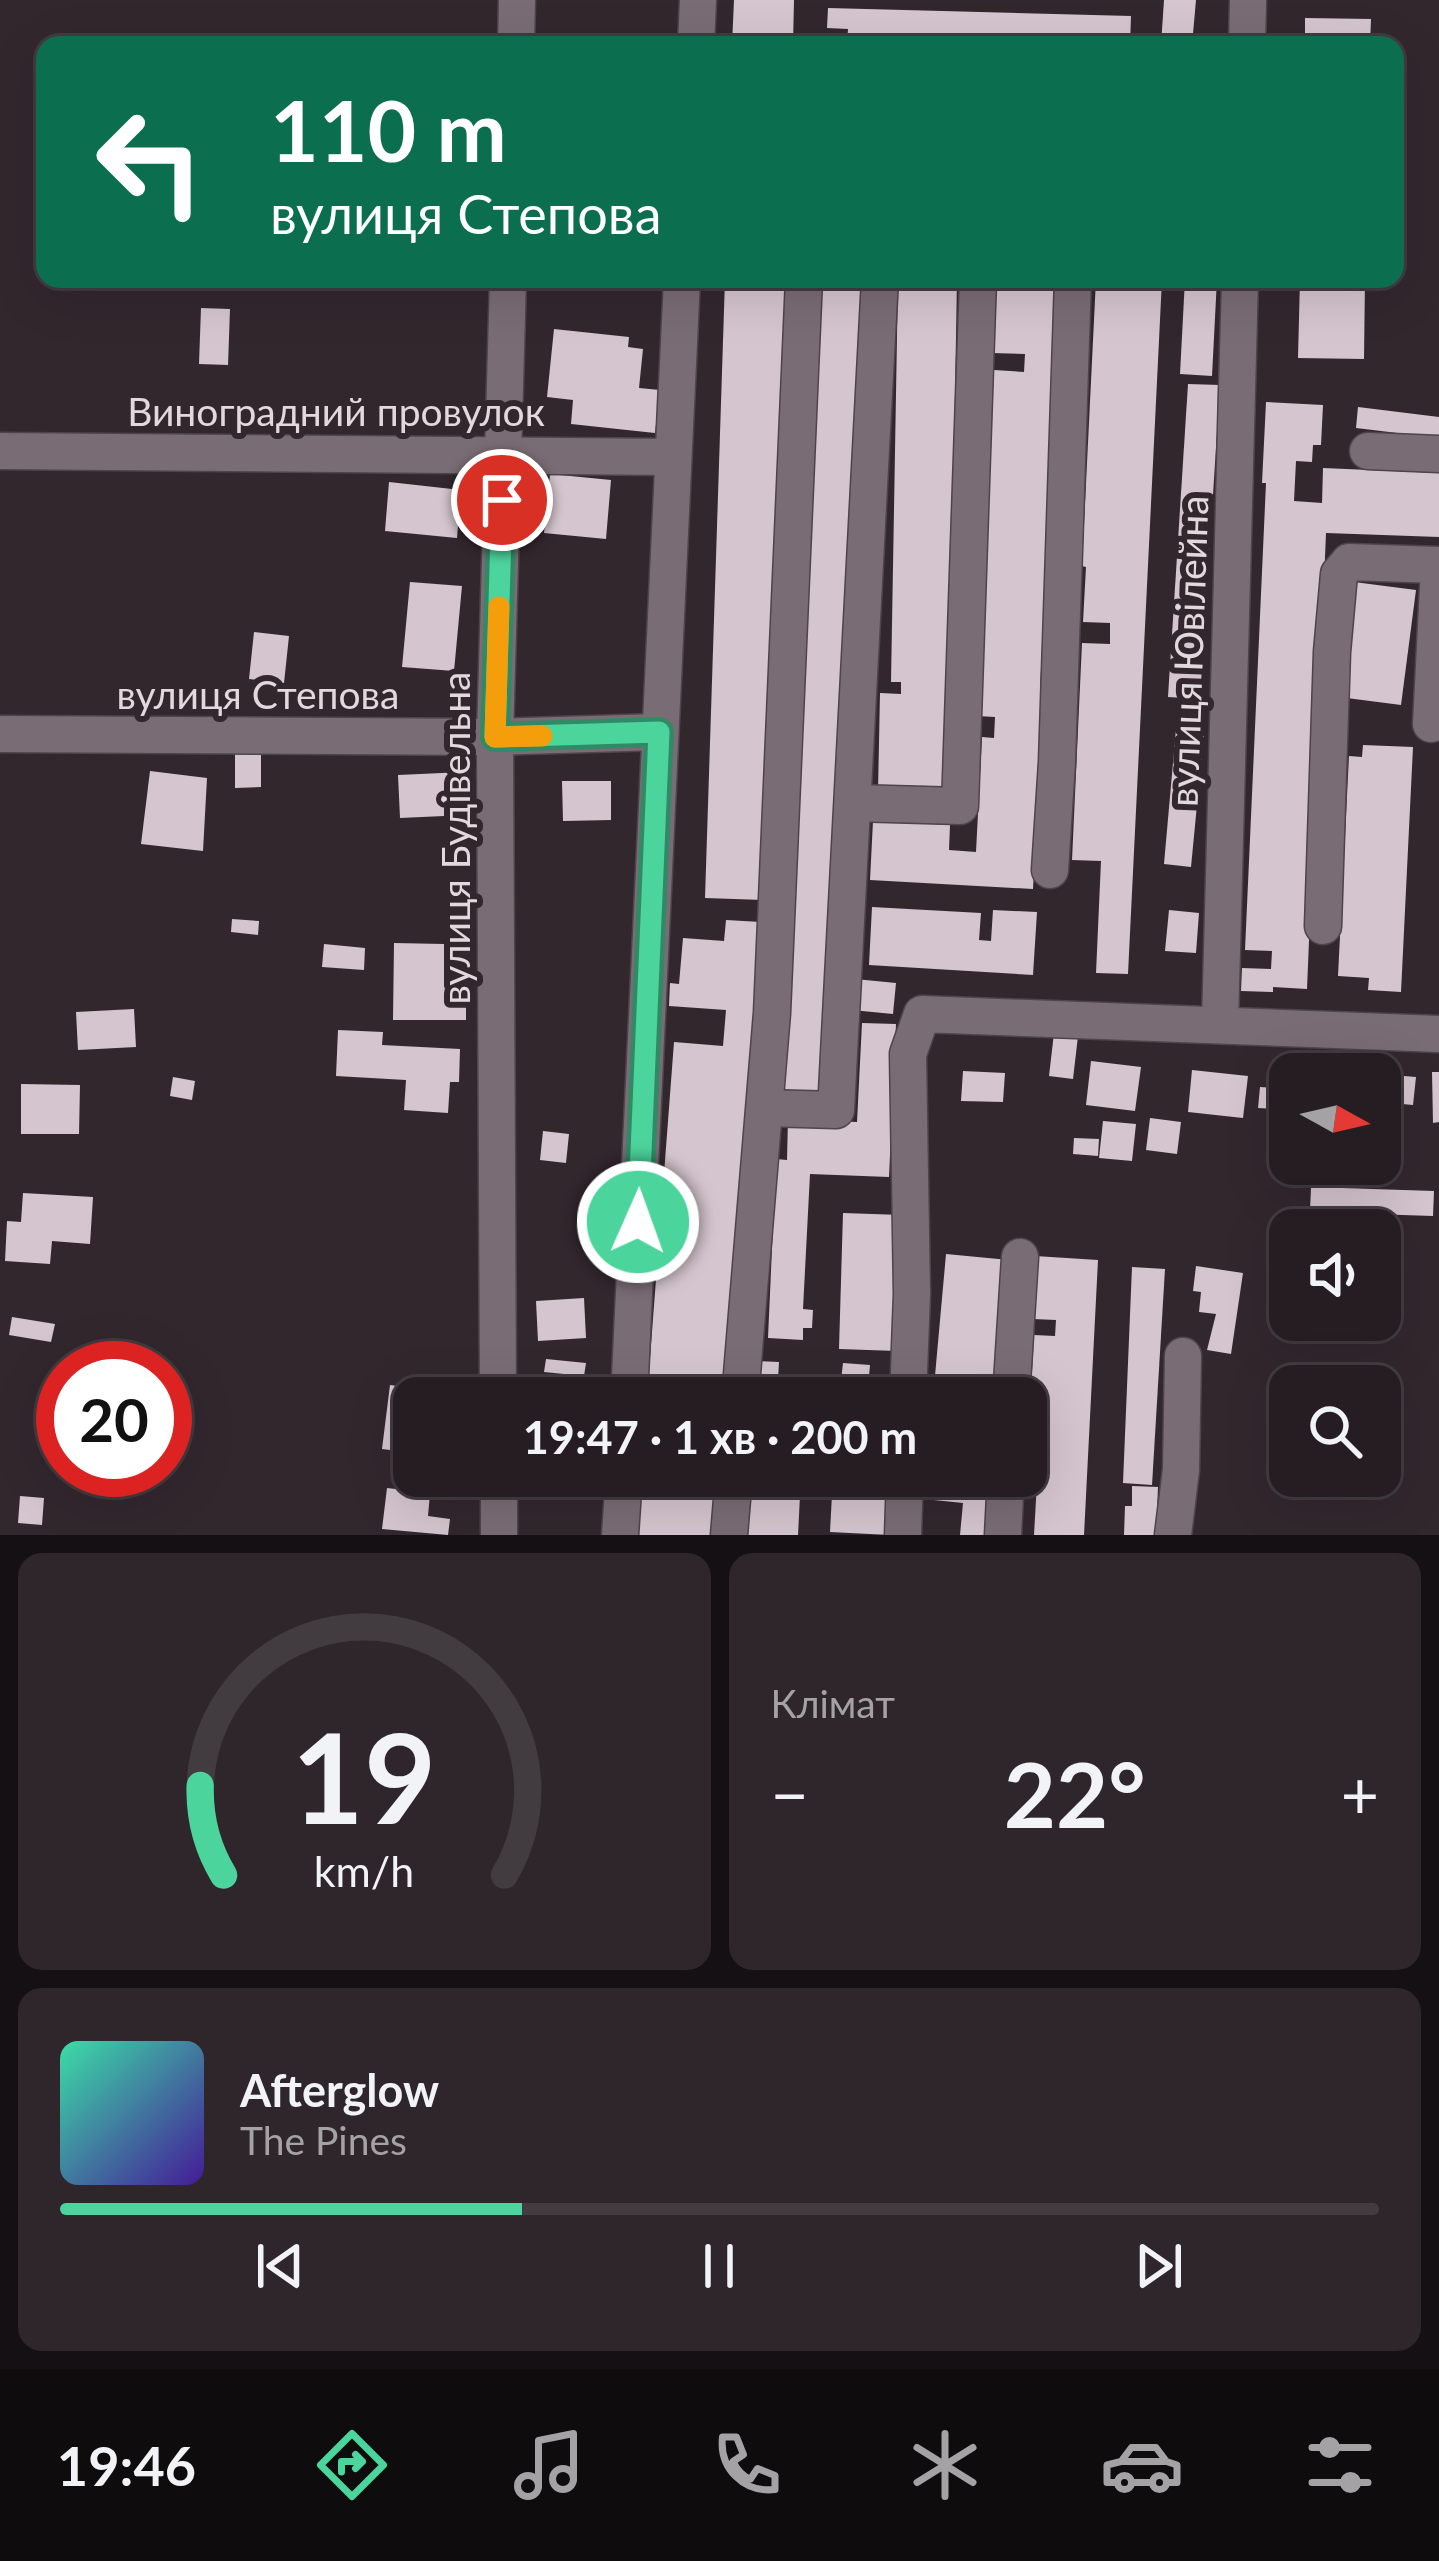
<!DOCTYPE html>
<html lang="uk">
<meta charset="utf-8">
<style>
:root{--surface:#261d22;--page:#2e262a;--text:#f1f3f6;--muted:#a4a2a5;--line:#423b40;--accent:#4bd49c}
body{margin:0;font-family:Lato,sans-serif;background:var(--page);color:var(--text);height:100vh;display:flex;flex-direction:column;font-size:45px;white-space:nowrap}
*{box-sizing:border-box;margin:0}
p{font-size:39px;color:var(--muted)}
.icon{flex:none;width:66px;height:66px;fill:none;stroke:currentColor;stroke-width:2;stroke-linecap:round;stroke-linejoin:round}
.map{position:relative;height:1535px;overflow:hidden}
.side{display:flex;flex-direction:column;gap:18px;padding:18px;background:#151013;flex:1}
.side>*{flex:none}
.banner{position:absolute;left:36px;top:36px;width:1368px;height:252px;border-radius:24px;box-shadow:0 12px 48px #0002,0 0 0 3px var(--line);background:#0b6e4f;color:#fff;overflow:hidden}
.needle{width:78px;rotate:98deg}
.controls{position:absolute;left:1269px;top:1053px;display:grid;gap:24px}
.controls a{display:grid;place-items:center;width:132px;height:132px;border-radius:24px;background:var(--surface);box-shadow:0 12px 48px #0002,0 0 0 3px var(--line);font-size:60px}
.speed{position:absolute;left:36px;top:1341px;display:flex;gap:24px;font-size:60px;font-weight:700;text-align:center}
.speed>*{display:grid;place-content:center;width:156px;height:156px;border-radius:50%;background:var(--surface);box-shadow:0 12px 48px #0002,0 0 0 3px var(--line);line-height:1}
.speed .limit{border:18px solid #d22;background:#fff;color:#111}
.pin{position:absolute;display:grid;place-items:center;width:102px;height:102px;color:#fff;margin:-51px;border:6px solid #fff;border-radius:50%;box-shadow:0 3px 12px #0007}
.me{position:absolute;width:132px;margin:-66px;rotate:2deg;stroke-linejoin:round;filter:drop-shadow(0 0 9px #0008)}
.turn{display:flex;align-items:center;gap:42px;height:252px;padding:0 36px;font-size:54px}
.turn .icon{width:156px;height:156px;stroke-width:2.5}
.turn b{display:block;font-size:84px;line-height:102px}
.big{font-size:90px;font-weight:700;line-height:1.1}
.side .tile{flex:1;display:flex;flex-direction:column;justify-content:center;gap:18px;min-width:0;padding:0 42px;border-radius:24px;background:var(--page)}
.side .dial{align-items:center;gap:0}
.dial svg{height:312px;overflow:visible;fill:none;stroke:var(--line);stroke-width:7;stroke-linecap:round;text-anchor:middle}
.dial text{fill:var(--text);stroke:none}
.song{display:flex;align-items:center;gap:36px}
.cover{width:144px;height:144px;border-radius:18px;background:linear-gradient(135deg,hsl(160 70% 55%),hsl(260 70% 35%))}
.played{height:12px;border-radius:6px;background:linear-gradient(90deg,var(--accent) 35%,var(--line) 35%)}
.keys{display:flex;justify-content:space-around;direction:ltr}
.heat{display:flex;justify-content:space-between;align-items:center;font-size:66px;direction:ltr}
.side .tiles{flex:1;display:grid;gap:18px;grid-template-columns:1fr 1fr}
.tile:last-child{grid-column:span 2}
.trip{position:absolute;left:393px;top:1377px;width:654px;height:120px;border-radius:24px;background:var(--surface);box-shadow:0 12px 48px #0002,0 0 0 3px var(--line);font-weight:700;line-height:120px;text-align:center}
.menu{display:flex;height:192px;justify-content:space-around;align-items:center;background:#0f0c0e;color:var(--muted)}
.menu .icon{width:84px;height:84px}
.menu .on{color:var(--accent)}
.menu b{font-size:54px;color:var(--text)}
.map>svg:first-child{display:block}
.building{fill:#d5c5ce}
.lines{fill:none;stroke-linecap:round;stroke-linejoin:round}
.minor-casing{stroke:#4e444a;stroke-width:39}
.minor{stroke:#7a6c74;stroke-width:36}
.route-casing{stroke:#318a65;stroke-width:30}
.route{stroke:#4bd49c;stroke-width:21}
.slow{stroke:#f59e0b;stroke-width:21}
.labels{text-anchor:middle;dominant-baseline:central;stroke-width:12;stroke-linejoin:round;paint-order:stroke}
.street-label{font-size:39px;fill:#e1d9dd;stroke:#33272e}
</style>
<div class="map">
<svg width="1439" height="1535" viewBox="0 0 1439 1535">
<rect width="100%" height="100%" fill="#33272e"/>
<g class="building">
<polygon points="734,0 794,0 793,45 732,45"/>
<polygon points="1164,0 1196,0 1192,45 1161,45"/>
<polygon points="828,8 1131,16 1130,45 847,45 848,29 827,28"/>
<polygon points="1305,18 1371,19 1370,45 1305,45"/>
<polygon points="725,279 785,279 766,900 705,898"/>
<polygon points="821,279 864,279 822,1099 778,1096"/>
<polygon points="898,279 957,279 948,793 878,792 880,693 901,694 901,682 891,682"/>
<polygon points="996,279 1062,279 1040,688 1044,688 1033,889 870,880 873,821 950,825 949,850 976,852 982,737 994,738 995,717 977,716 994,370 1024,372 1025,354 992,353"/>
<polygon points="1096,279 1162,279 1128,974 1096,973 1101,861 1072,860 1082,643 1110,644 1110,623 1083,622 1086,567 1082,566"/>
<polygon points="1185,279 1217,279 1212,376 1180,374"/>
<polygon points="1300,279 1365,279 1364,359 1298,358"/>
<polygon points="201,308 230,309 228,365 199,364"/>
<polygon points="554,329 629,337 628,347 643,349 639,388 660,390 655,433 571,424 573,400 547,397"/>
<polygon points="1188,384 1220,385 1200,699 1168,697"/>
<polygon points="1266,402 1323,405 1321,445 1313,445 1312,462 1296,461 1294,501 1322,503 1323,468 1439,473 1439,537 1326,533 1307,989 1273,987 1273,992 1241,991 1242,968 1271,969 1272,951 1245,950 1266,483 1262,483"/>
<polygon points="1358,407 1439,417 1439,438 1356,428"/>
<polygon points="550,474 611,480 606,539 544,533"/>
<polygon points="389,482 461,490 457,538 385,531"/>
<polygon points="410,582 462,586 454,671 402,667"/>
<polygon points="1354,582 1416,590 1401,705 1339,697"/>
<polygon points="254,632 289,636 284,683 249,679"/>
<polygon points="1176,729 1204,732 1191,867 1164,864"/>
<polygon points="1363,745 1413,747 1401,992 1368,990 1369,978 1338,976 1349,756 1362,757"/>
<polygon points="261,753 261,787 235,788 235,754"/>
<polygon points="150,771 207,778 203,851 141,844"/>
<polygon points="464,772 466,815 400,818 398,775"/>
<polygon points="562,781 611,781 611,820 563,821"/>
<polygon points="872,907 981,913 979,940 991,941 993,910 1037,912 1033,975 869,965"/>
<polygon points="1169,910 1199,913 1196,953 1165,951"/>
<polygon points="232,919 259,921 258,935 231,932"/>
<polygon points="726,920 761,922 725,1398 647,1398 674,1042 723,1046 726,1010 669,1006 670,983 679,984 683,938 724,941"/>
<polygon points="394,943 444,944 444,985 466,985 466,1020 393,1020"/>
<polygon points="324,944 365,948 364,970 322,967"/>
<polygon points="855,979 896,983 893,1014 852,1010"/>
<polygon points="134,1009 136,1047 78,1050 76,1012"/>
<polygon points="862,1023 896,1024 889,1177 810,1174 803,1309 813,1310 812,1328 803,1328 803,1340 768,1338 776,1159 787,1160 788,1119 857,1122"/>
<polygon points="338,1030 383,1032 382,1045 460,1049 459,1082 450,1082 448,1113 404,1110 406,1080 336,1076"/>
<polygon points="1054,1033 1078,1036 1073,1079 1049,1076"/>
<polygon points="1091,1061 1141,1067 1135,1111 1086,1105"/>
<polygon points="1192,1070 1248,1076 1243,1118 1188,1112"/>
<polygon points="963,1071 1005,1073 1003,1102 961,1101"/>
<polygon points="1432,1072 1439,1072 1439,1122 1433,1123"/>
<polygon points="1380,1074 1416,1077 1413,1105 1380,1102"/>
<polygon points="173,1077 195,1081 192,1100 170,1096"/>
<polygon points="21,1084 80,1085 79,1134 21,1134"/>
<polygon points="1260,1087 1277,1088 1275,1109 1258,1108"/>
<polygon points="1150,1118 1181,1122 1177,1154 1146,1150"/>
<polygon points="1103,1121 1136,1124 1132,1161 1099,1158"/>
<polygon points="543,1131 569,1134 566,1163 540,1160"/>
<polygon points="1074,1138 1099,1139 1098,1156 1073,1154"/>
<polygon points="1311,1187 1434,1191 1433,1216 1310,1212"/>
<polygon points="23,1193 93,1197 90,1244 52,1241 50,1264 5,1261 7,1221 21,1222"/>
<polygon points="843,1213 902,1215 897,1351 839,1349"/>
<polygon points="946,1254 1009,1260 997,1398 933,1398"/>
<polygon points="1035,1256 1098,1260 1084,1535 1034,1535 1037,1482 1026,1481 1034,1335 1055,1336 1056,1320 1033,1319"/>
<polygon points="1196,1266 1243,1273 1231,1354 1207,1350 1216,1314 1199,1312 1201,1292 1193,1291"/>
<polygon points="1132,1267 1165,1269 1152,1485 1123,1483"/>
<polygon points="584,1298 586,1338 538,1341 536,1301"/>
<polygon points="12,1317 55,1324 51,1342 9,1335"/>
<polygon points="546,1359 586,1363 584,1376 544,1372"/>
<polygon points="754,1361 779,1362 777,1398 752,1398"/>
<polygon points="843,1363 870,1365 867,1398 839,1398"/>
<polygon points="390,1385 441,1392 440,1398 414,1398 414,1453 382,1449"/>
<polygon points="641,1476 719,1476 715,1535 635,1535"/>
<polygon points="744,1476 801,1476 798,1535 740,1535"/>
<polygon points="833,1476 893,1479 890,1535 830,1532"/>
<polygon points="926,1476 990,1476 985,1535 960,1535 963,1503 924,1499"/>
<polygon points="1132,1486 1158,1487 1156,1535 1124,1535 1125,1506 1132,1506"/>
<polygon points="387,1488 430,1493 428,1516 450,1519 448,1535 382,1529"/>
<polygon points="20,1496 44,1498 42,1525 18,1523"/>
</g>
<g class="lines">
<defs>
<g id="minor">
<polyline points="516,45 517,0"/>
<polyline points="696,45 698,0"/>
<polyline points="1247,45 1248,0"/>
<polyline points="0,451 671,457"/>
<polyline points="1368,451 1439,454"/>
<polyline points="1431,724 1439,568"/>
<polyline points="0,734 495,737 659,732"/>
<polyline points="854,803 960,806 978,279"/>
<polyline points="1050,870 1057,762 1073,279"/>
<polyline points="1323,926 1332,652 1339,574 1349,562 1439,565"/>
<polyline points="1220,1025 1240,279"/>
<polyline points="766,1108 836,1110 880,279"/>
<polyline points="498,1398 495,737 508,279"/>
<polyline points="629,1398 682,279"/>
<polyline points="740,1398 772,1013 804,279"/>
<polyline points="908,1398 912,1294 908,1054 922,1014 1439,1034"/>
<polyline points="1011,1398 1020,1257"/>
<polyline points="499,1476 499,1535"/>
<polyline points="620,1535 624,1476"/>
<polyline points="729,1535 734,1476"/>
<polyline points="903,1535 905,1476"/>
<polyline points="1003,1535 1006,1476"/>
<polyline points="1173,1535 1181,1470 1183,1356"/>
</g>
</defs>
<use href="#minor" class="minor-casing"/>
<use href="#minor" class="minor"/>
</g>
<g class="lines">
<defs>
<polyline id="route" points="502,500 495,737 659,732 638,1222"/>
</defs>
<use href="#route" class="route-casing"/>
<use href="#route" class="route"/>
<polyline class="slow" points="499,607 495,737 542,736"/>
</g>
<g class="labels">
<g class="street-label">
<text x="336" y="411">Виноградний провулок</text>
<text transform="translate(1188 651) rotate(-88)">вулиця Ювілейна</text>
<text x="258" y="694">вулиця Степова</text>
<text transform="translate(455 838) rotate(-90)">вулиця Будівельна</text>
</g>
</g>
</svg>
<div class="controls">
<a><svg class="needle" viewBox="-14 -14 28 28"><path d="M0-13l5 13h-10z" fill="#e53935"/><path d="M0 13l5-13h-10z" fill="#a4a2a5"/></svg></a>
<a><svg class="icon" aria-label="sound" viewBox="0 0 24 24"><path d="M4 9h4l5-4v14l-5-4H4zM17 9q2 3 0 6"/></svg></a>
<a><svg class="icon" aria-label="search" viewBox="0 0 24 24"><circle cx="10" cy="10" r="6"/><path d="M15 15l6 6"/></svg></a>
</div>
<div class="speed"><div class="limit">20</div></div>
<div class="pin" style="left:502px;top:500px;background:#d93025"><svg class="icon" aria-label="arrive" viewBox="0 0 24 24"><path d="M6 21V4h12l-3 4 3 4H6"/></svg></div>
<svg class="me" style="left:638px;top:1222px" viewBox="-20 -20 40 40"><circle r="17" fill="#4bd49c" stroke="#fff" stroke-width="3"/><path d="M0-11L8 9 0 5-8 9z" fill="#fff"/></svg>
<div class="trip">19:47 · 1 хв · 200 m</div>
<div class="banner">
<div class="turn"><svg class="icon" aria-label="left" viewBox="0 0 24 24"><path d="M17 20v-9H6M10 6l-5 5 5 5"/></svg><div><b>110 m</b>вулиця Степова</div></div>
</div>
</div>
<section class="side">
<div class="tiles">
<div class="tile dial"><svg viewBox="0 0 100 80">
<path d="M14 69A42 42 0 1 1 86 69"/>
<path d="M14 69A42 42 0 0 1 8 46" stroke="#4bd49c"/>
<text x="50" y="56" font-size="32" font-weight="700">19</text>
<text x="50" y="72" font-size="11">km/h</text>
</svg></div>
<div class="tile"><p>Клімат</p>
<div class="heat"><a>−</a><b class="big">22°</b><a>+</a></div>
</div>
<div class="tile">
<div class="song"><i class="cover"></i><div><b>Afterglow</b><p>The Pines</p></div></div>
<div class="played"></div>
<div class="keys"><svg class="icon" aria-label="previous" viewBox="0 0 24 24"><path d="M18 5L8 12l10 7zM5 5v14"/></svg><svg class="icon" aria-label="pause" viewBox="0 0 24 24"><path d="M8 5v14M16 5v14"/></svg><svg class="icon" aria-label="next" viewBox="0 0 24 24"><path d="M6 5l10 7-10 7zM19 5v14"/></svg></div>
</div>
</div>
</section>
<nav class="menu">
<b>19:46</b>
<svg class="icon on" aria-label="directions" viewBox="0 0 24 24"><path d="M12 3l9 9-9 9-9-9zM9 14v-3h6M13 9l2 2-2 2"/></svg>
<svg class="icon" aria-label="music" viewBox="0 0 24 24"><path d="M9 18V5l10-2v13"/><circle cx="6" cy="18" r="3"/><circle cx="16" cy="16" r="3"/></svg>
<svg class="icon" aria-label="phone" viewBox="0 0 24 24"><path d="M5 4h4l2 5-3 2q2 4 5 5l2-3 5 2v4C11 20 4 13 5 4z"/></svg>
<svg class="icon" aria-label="climate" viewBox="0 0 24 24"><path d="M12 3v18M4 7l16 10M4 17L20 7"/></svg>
<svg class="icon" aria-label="car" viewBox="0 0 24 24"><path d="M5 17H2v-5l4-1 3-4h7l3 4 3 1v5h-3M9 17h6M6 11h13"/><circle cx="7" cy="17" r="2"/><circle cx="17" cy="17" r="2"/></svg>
<svg class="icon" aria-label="filters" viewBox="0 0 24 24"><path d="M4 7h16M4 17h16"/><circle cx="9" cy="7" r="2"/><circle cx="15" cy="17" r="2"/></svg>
</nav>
